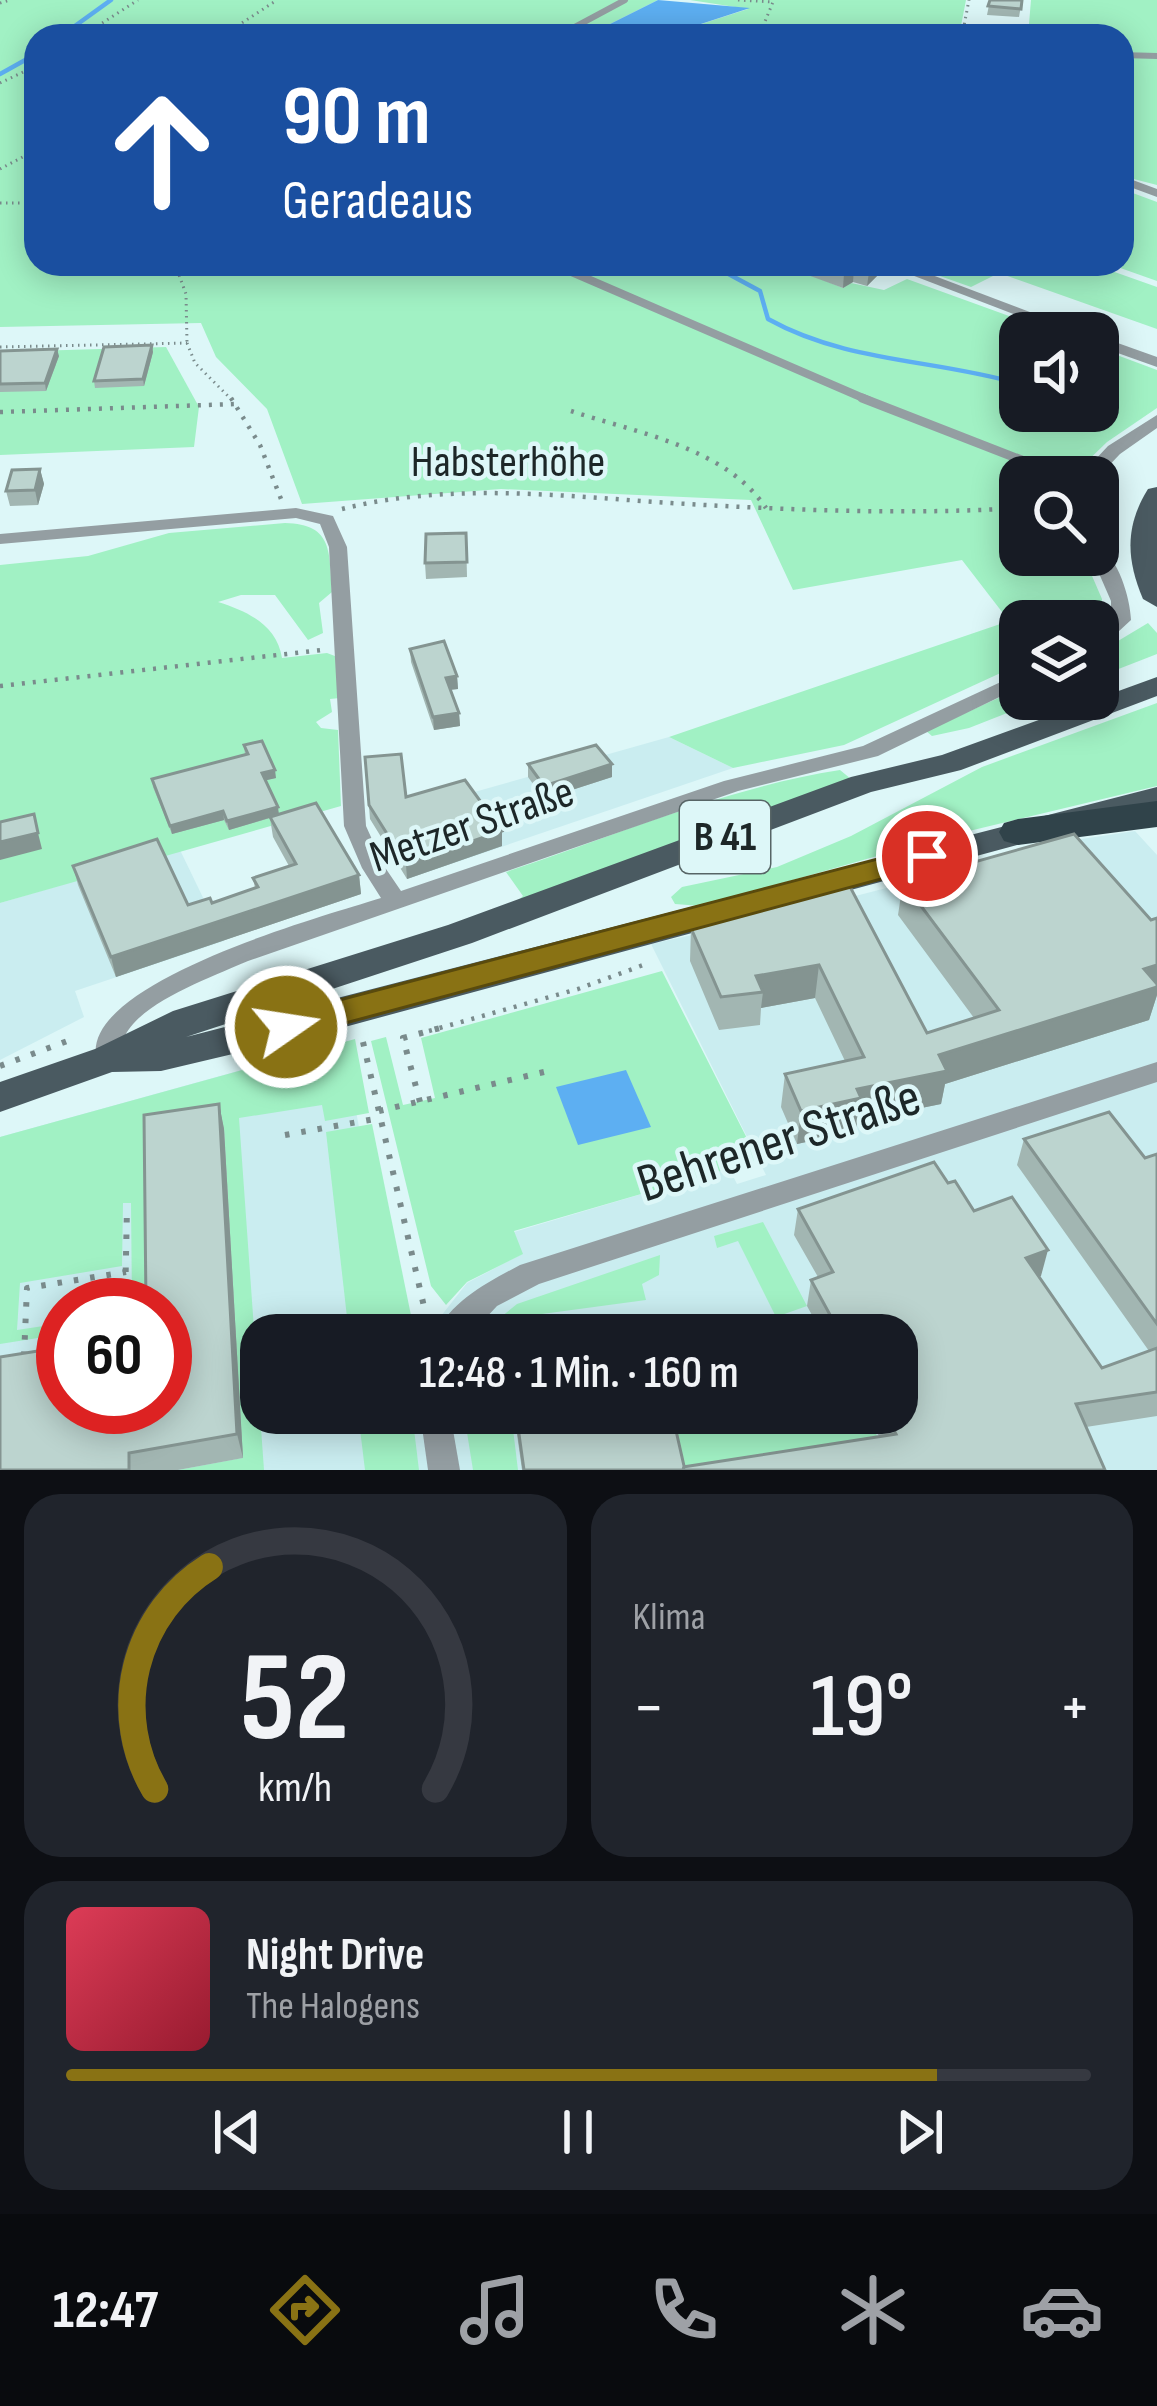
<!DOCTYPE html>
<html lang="de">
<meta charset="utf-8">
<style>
:root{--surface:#171b24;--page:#20242c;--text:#f1f3f6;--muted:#9ea1a6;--line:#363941;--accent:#897214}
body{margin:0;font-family:"Sofia Sans Condensed",sans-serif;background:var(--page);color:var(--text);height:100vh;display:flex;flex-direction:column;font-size:45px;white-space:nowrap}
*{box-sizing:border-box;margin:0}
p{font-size:39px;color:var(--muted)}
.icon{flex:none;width:66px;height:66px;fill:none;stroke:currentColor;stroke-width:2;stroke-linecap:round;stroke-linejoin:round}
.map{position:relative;height:1470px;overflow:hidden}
.side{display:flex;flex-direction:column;gap:24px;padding:24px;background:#0d0f14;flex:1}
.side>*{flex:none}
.top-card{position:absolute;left:24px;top:24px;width:1110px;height:252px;border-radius:36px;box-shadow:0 6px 30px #0003;background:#1a4fa0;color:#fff;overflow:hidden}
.fabs{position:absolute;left:999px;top:312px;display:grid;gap:24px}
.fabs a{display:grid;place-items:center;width:120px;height:120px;border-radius:24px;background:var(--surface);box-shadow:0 6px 30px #0003;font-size:60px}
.speed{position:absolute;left:36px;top:1278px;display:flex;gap:24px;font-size:60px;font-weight:700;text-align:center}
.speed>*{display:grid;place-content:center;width:156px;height:156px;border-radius:50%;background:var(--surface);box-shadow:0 6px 30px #0003;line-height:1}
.speed .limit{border:18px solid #d22;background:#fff;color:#111}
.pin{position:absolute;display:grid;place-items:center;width:102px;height:102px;color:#fff;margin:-51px;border:6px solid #fff;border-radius:50%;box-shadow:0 3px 12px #0007}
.me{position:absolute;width:132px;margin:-66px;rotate:77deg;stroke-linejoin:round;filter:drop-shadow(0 0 9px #0008)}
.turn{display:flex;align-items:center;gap:42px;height:252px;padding:0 60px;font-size:54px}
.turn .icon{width:156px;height:156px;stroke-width:2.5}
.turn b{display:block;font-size:84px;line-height:102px}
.big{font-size:90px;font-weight:600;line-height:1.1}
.side .widget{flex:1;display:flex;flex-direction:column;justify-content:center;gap:18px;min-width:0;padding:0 42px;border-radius:36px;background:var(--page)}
.side .dial{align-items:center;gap:0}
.dial svg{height:312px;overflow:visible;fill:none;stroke:var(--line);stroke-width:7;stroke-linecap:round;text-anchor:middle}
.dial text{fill:var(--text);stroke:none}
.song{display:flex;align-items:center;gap:36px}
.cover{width:144px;height:144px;border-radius:18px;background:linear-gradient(135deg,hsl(350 70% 55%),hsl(350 70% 35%))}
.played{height:12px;border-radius:6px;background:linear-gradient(90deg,var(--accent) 85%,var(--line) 85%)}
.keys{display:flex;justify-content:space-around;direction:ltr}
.heat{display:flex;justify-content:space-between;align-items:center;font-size:66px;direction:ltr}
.side .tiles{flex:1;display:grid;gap:24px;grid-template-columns:1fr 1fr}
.widget:last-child{grid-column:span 2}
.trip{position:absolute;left:240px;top:1314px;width:678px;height:120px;border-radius:36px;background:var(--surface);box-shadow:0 6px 30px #0003;font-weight:600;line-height:120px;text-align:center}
.tabs{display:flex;height:192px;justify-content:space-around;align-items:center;background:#090b0e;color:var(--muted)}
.tabs .icon{width:84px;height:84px}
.tabs .selected{color:var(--accent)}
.tabs b{font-size:54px;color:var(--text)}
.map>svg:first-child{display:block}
.built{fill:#caedf0;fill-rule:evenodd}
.green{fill:#a1f1c4}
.water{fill:#5daff2}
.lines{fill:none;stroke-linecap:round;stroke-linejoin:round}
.stream{stroke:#5daff2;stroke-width:4.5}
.path-far2{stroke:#7a8b8c;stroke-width:3;stroke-dasharray:1.5 4.5;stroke-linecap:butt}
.path-far1{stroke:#7a8b8c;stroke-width:4.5;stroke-dasharray:3 8;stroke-linecap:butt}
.path{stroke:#7a8b8c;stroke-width:6;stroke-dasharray:4.5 12;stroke-linecap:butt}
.service-far2{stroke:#949ea2;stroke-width:6}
.service-far1{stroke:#949ea2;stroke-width:8}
.service{stroke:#949ea2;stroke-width:9}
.minor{fill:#949ea2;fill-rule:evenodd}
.primary{fill:#4a5a61;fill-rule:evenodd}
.motorway{fill:#30434a;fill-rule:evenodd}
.wall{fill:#a2b6b2}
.shaded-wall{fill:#849491}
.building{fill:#bcd4cf;stroke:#849491;stroke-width:3}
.route{fill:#897214;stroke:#594a0d;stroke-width:3}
.labels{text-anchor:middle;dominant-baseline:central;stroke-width:9;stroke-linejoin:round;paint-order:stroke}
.shield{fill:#ddf7f8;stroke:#576566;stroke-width:3}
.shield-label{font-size:42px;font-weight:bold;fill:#1d2728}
.street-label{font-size:45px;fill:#1d2728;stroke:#ddf7f8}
.near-street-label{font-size:54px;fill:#1d2728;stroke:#ddf7f8}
</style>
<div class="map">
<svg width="1157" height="1470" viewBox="0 0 1157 1470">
<rect width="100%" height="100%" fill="#ddf7f8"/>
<g class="built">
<polygon points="669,737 733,768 407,879 446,800"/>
<path d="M 1135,831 L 1157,855 L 1157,1470 L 0,1470 L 0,1137 L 343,1042 L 398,1335 L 261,1335 L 261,1413 L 897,1413 L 897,1335 L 426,1335 L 467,1283 L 522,1254 L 514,1232 L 729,1168 L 737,1184 L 766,1175 L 651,944 L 778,916 L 1068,841 ZM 63,1305 L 165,1305 L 165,1407 L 63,1407 Z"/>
<polygon points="180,850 224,941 75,991 84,1017 0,1060 0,903"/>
</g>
<g class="green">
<polygon points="0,0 658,0 586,36 36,36 36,264 783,264 843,288 851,283 884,290 907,279 1056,333 1020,333 1020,411 1098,411 1098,348 1157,370 1157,408 1107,442 1074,474 1020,477 1020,555 1083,555 1102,599 1101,616 1095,621 1020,621 1020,664 844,745 733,768 669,737 1009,621 962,560 793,590 751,500 501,489 302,504 267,409 216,357 201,323 0,327"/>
<polygon points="690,0 966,0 959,36 664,36 748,9"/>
<polygon points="1031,0 1157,0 1157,54 1122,52 1122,36 1028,36"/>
<polygon points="1122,56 1157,57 1157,185 1122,176"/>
<polygon points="1122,189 1157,202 1157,281 1109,264 1122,264"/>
<polygon points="906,264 1092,264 1157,287 1157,329 999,273 971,287"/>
<polygon points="166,347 199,407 194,447 0,455 0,352"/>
<path d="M 285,523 C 334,524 329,553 332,592 L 319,603 L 323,633 L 308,640 L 275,595 L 241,595 L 218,602 C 247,611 277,625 282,658 L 327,653 L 340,658 L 340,698 L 330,699 L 332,712 L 316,722 L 321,728 L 338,730 L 341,806 L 0,903 L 0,565 L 88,556 L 169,533 Z"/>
<polygon points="1148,623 1157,633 1157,654 1098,677 1098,653"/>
<polygon points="1020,688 1020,699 1043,699 969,728 932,736 926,731"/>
<polygon points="1157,703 1157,786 944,837 701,906 675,904 671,897 682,887 777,867 851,836 982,767"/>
<path d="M 840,770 L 851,779 L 515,903 L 523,896 L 506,872 C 616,835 725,788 840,770 Z"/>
<polygon points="662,971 758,1160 514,1231 523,1254 467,1282 446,1305 431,1286 371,1041 386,1037 403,1105 435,1098 421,1038"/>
<polygon points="355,1039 369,1113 325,1121 322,1105 239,1118 264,1470 178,1470 242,1458 224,1129 152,1305 132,1305 131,1203 123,1203 122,1266 20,1283 17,1330 63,1323 63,1334 0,1344 0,1137"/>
<polygon points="372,1124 415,1335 349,1335 326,1132"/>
<polygon points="763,1222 807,1306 776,1317 738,1241 717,1248 714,1236"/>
<polygon points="660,1255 659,1275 642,1284 646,1300 542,1314 535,1324 481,1333 517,1304"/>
<polygon points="358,1413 412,1413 419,1470 365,1470"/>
<polygon points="511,1413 518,1470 473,1470 464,1414"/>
<polygon points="673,1413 864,1413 885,1450 685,1470"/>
</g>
<g class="water">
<polygon points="658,0 750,8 664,36 586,36"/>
<polygon points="626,1070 651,1127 578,1145 556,1087"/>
</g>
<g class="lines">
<g class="stream">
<polyline points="61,36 111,0"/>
<polyline points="0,74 36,54"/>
<path d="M 710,264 L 760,291 L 768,319 C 847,363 935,359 1020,384"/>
</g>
<g class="path-far2">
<polyline points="738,0 773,2 759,36"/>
<polyline points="0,3 10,0"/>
<polyline points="82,36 138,0"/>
<polyline points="222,36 277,0"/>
<polyline points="962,36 969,0"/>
<polyline points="0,83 36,66"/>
<polyline points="0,169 36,150"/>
<polyline points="0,203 36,203"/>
<polyline points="175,264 186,294 187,343"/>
<polyline points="187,343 195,363 233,401"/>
<polyline points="0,347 187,343"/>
</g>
<g class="path-far1">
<polyline points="231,398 260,445 281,499"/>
<path d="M 571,411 C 637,433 725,447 766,508"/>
<polyline points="0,412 235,404"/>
<path d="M 342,509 C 449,482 562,496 671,503 C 788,510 903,515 1020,508"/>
<polyline points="0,686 322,650"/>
<polyline points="429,1031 578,989 646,964"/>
</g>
<g class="path">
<polyline points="363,1042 428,1324"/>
<polyline points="0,1066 70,1040"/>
<polyline points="420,1102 403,1038 440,1028"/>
<polyline points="379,1111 548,1071"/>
<polyline points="285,1135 380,1118"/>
<polyline points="125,1305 127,1207"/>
<polyline points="24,1356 27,1288 126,1272"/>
</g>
<polyline class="service-far2" points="558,36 625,0"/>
<polyline class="service-far1" points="553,264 870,401"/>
<polyline class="service" points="862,398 1065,477"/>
<g class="minor">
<polygon points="1122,52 1157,53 1157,59 1122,58"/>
<polygon points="1122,176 1157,189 1157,197 1122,184"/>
<polygon points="883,264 903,264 1085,333 1063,333"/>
<polygon points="1098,336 1157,357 1157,367 1098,346"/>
<polygon points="1157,415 1157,428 1120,454 1098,477 1079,477 1108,446"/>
<path d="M 296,508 L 333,516 L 347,547 L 366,826 L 384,866 L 401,891 L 724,781 L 863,746 L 1020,673 L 1020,687 L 878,756 L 738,791 L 248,961 C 214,976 138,1003 124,1038 C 120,1047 121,1057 117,1066 L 108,1069 L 99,1066 C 63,986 328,915 381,898 L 362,868 L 344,826 L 329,547 L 320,524 L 296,518 L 0,544 L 0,534 Z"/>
<path d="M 1098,546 C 1118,557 1130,597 1131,620 L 1105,644 L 1098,646 L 1098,630 L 1111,618 L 1111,601 L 1091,555 L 1098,555 Z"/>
<path d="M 1157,1062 L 1157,1082 L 539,1284 L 497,1306 L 470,1335 L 435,1335 C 451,1301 488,1282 520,1265 Z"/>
<polygon points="420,1413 450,1413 460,1470 428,1470"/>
</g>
<g class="primary">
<path d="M 1157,487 L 1157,607 L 1143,599 C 1126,559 1125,526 1148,489 Z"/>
<polygon points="1157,677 1157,696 961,770 871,792 472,943 186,1037 1157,787 1157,807 330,1031 161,1071 112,1072 0,1112 0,1082 95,1049 173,1011 448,925 851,777 942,755"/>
</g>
<polygon class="motorway" points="1157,801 1157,827 1018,845 1004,841 999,832 1004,823 1018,819"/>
</g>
<g class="wall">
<polygon points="990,0 1022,0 1019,17 987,15"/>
<polygon points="803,264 885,264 884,269 867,286 853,282 843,288 805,274 806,265"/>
<polygon points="0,351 59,356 46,391 0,392"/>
<polygon points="153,352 144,386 95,388 94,381"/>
<polygon points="40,469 44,484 38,505 10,506 6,491"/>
<polygon points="466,533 467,577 426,579 425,563"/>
<polygon points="410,649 457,676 458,689 450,690 459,713 460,726 434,730 411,662"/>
<polygon points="244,745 276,778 266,780 279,814 359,875 361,894 116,977 78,885 73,866 188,905 212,903 255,888 253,878 289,866 273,837 270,818 229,830 224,820 172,834 153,787 152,779 245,755"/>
<polygon points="365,757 406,797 502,846 407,879 370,819"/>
<polygon points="528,764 612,777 544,799 528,777"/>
<polygon points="847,881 927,1033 974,1018 898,915 903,882 1157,995 1149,1020 945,1084 941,1104 857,1121 856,1131 797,1144 781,1107 785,1074 845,1061 815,998 761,1008 760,1025 719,1030 690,961 691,928"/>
<polygon points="219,1104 224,1129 243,1458 178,1470 0,1470 165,1407"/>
<polygon points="1024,1139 1145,1158 1157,1154 1157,1416 1086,1427 1105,1470 522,1470 514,1413 672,1413 684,1466 879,1436 866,1413 897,1413 897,1335 823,1335 807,1306 811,1280 818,1277 794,1235 798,1209 948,1183 1041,1276 1039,1277 1102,1368 1149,1351 1017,1165"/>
</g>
<g class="shaded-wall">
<polygon points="877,264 885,264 884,269 867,286 869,272"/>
<polygon points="854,268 853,282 843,288 844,273"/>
<polygon points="152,345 153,352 144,386 143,379"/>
<polygon points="57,349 59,356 46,391 45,383"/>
<polygon points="40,469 44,484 38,505 35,490"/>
<polygon points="457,676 458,689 447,690 446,678"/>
<polygon points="459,713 460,726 434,730 433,717"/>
<polygon points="612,764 612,777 544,799 544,786"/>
<polygon points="275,770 276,778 263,781 262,773"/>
<polygon points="278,807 279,815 229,830 227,821"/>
<polygon points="223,811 224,820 172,834 170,826"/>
<polygon points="502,831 502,846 407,879 406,864"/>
<polygon points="38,833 42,849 0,860 0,842"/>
<polygon points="359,875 361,894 116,977 111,957"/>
<polygon points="819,965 815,998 761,1008 763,992 756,976"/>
<polygon points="1157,965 1157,995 1149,1020 945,1084 941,1104 857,1121 856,1131 797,1144 801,1111 857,1089"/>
<polygon points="219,1104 224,1129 243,1458 237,1434"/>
<polygon points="1048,1250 1041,1276 1019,1284 1026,1258"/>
</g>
<g class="building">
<polygon points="990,0 1022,0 1021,9 988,6"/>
<polygon points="818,264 877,264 869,272 854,268 844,273"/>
<polygon points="152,345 143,379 94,381 104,347"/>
<polygon points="57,349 45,383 0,384 0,351"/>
<polygon points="40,469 35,490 6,491 12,470"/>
<polygon points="466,533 467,562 425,563 426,534"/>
<polygon points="444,641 457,676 446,678 459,713 433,717 410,649"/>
<polygon points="262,741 275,770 262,773 278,807 227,821 223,811 170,826 152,779 248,754 244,745"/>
<polygon points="596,745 612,764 544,786 528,764"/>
<polygon points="401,754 406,797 465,780 502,831 406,864 369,805 365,757"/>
<polygon points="316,803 359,875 111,957 73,866 157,839 188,905 210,898 212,903 258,887 253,878 296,864 270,817"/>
<polygon points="34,814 38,833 0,842 0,822"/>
<polygon points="1074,834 1151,920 1157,918 1157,965 1144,969 1157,984 1157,987 939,1055 947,1071 857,1089 861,1098 801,1111 785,1074 864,1057 819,965 756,976 763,992 721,997 691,928 847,881 927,1033 999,1010 903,882"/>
<polygon points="219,1104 237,1434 129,1453 129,1470 0,1470 0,1357 63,1347 63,1407 165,1407 165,1305 146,1305 144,1115"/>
<polygon points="1109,1112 1145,1158 1157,1154 1157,1324 1024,1139"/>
<polygon points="934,1162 948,1183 955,1181 974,1211 1012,1197 1048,1250 1026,1258 1102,1368 1157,1348 1157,1392 1076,1404 1105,1470 684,1470 683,1467 896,1434 885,1413 897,1413 897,1335 841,1335 811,1280 833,1272 798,1209"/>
<polygon points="653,1325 655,1335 579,1335"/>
<polygon points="516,1413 672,1413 684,1466 683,1470 524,1470"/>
</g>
<polygon class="route" points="927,846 942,856 937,864 286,1039 274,1036 269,1027 274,1018 286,1014"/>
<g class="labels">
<rect class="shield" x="680" y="801" width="90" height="72" rx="9"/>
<g class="shield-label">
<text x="725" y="837">B 41</text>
</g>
<g class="street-label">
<text x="508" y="462">Habsterhöhe</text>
<text transform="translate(472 825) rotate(-19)">Metzer Straße</text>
</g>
<g class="near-street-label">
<text transform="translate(779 1141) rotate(-18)">Behrener Straße</text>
</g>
</g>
</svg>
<div class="fabs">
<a><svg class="icon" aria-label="sound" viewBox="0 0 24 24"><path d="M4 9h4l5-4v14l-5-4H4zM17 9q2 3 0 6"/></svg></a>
<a><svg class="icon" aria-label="search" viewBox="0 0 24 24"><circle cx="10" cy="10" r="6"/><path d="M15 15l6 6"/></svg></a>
<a><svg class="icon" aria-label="layers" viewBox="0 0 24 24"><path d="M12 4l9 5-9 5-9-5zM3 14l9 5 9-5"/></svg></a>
</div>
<div class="speed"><div class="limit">60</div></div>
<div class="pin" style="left:927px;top:856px;background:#d93025"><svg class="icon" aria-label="arrive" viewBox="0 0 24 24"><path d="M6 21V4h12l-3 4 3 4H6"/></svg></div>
<svg class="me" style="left:286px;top:1027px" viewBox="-20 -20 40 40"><circle r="17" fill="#897214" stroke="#fff" stroke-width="3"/><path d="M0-11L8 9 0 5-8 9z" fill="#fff"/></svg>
<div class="trip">12:48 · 1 Min. · 160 m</div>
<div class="top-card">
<div class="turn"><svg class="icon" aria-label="ahead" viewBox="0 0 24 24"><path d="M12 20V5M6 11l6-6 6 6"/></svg><div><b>90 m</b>Geradeaus</div></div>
</div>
</div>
<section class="side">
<div class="tiles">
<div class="widget dial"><svg viewBox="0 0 100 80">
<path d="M14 69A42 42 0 1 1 86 69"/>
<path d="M14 69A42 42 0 0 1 28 12" stroke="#897214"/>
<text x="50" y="56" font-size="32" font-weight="700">52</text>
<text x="50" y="72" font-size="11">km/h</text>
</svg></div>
<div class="widget"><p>Klima</p>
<div class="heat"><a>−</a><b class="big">19°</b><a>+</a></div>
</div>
<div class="widget">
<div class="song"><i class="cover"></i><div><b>Night Drive</b><p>The Halogens</p></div></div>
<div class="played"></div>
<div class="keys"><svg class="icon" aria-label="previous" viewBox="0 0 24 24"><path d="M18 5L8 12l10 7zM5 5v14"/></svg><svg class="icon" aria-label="pause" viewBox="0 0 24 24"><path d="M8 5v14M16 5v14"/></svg><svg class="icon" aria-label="next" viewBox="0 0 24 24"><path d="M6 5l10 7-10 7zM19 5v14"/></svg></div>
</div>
</div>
</section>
<nav class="tabs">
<b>12:47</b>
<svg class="icon selected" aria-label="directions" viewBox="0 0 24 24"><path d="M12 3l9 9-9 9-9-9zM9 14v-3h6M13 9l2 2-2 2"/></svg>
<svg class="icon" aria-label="music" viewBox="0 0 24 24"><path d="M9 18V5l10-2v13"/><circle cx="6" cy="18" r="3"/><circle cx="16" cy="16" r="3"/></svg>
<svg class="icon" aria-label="phone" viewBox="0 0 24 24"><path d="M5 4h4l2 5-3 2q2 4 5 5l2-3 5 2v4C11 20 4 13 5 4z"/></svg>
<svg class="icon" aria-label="climate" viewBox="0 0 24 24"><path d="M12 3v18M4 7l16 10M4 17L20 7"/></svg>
<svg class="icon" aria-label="car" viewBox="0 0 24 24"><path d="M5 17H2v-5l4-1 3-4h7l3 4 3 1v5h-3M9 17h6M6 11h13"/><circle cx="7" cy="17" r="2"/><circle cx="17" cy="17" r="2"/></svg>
</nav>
